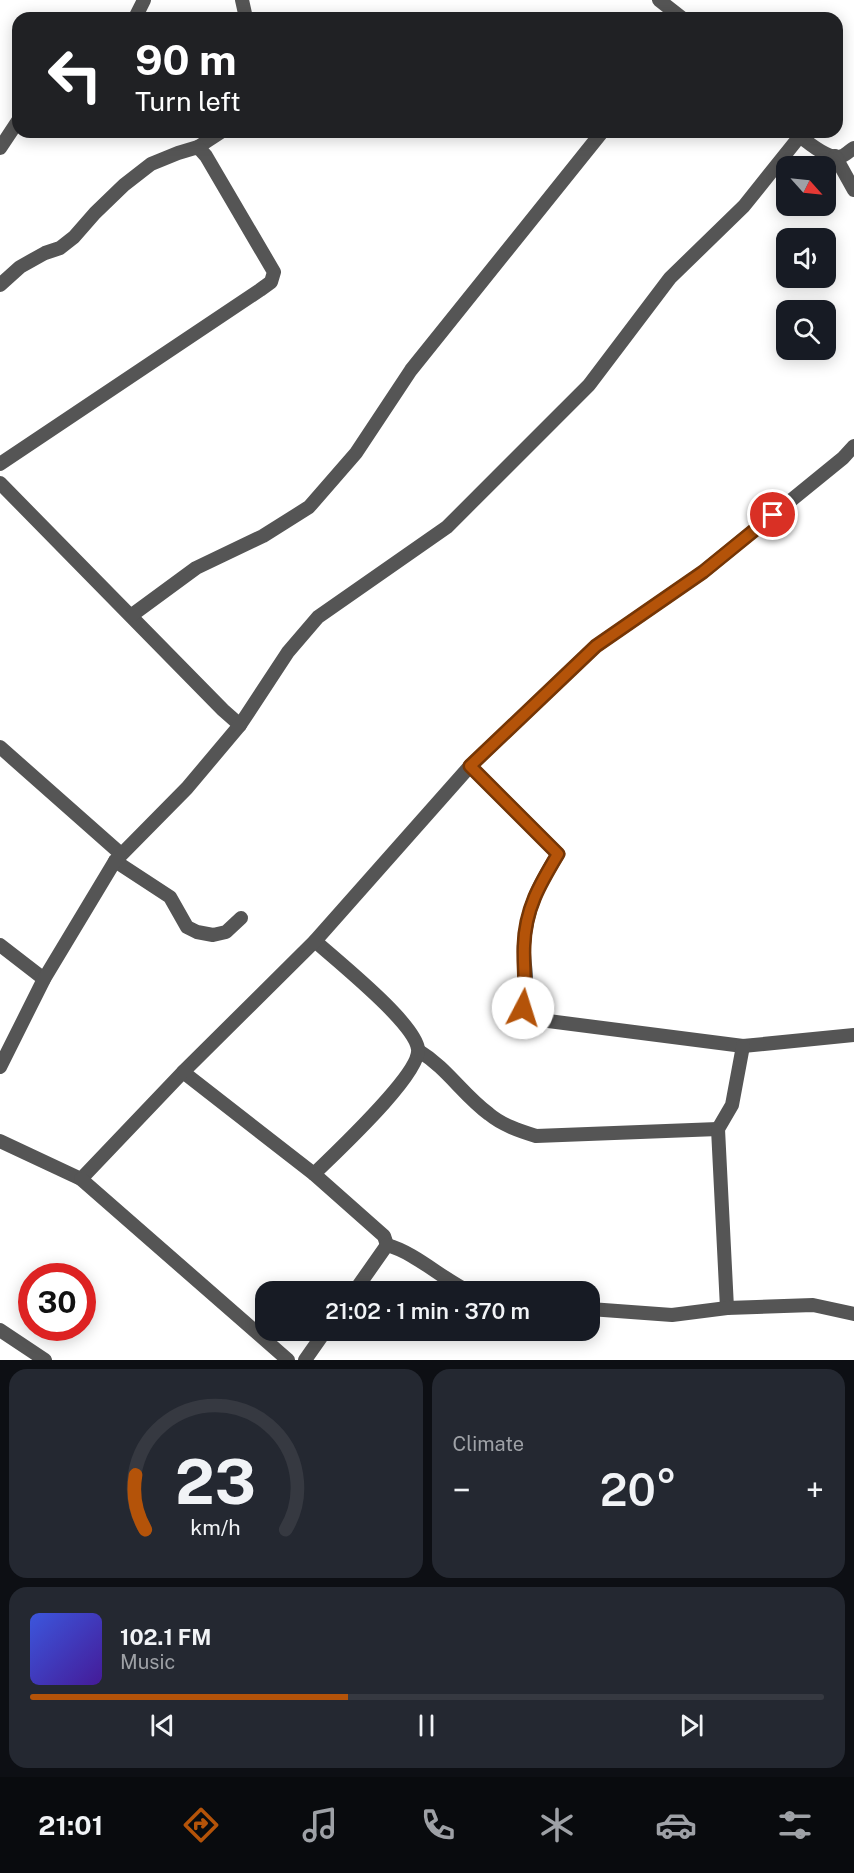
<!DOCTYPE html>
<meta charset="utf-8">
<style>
:root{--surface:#171b24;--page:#242831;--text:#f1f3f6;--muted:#9ea1a6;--line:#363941;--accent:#b45309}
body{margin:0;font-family:"Public Sans",sans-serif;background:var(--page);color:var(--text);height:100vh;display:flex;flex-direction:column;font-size:22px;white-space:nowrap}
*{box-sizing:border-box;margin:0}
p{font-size:20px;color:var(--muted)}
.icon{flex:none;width:33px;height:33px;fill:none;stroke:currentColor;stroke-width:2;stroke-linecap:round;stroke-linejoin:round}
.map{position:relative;height:1360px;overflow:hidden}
.side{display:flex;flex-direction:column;gap:9px;padding:9px;background:#0d0f14;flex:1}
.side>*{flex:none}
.top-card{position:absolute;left:12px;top:12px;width:831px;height:126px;border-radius:18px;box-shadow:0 3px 15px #0003;background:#202124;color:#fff;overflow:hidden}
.needle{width:39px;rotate:117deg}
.tools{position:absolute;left:776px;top:156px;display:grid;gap:12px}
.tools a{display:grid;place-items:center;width:60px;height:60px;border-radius:12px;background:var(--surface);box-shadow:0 3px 15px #0003;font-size:30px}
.speed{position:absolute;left:18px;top:1263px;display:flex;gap:12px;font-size:30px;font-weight:700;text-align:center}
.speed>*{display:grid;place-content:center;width:78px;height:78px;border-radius:50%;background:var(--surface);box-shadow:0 3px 15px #0003;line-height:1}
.speed .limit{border:9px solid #d22;background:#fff;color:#111}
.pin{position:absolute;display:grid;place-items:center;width:51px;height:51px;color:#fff;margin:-26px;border:3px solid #fff;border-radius:50%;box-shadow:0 2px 6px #0007}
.me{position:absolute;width:66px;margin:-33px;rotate:5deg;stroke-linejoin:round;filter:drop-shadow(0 0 4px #0008)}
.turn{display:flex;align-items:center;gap:21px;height:126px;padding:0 24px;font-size:27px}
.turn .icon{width:78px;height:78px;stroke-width:2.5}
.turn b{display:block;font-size:42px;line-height:51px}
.big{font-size:45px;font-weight:600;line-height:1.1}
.side .tile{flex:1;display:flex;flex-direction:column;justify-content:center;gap:9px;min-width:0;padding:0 21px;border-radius:18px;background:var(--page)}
.side .dial{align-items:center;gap:0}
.dial svg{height:156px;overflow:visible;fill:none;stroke:var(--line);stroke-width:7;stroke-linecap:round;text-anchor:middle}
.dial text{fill:var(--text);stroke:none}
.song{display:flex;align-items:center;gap:18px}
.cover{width:72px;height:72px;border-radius:9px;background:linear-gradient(135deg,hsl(230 70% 55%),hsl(260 70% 35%))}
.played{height:6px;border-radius:3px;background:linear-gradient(90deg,var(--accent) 40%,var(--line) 40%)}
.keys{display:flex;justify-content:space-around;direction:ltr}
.heat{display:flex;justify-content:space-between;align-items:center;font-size:33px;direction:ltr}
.side .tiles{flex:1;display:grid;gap:9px;grid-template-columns:1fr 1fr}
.tile:last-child{grid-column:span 2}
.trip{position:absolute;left:255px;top:1281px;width:345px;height:60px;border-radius:18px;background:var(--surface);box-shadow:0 3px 15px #0003;font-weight:600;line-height:60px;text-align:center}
.menu{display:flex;height:96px;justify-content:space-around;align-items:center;background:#090b0e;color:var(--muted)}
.menu .icon{width:42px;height:42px}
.menu .on{color:var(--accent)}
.menu b{font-size:27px;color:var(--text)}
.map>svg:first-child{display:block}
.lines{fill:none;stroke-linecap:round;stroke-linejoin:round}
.minor{stroke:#555;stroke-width:14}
.route-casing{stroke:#753606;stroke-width:15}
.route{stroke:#b45309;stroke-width:10}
</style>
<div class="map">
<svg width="854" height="1360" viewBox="0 0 854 1360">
<rect width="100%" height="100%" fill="#fff"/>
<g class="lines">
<g class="minor">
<polyline points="242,0 246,18"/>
<polyline points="659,0 682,18"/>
<polyline points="135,18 144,0"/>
<path d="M 795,132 C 805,140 828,161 842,156 C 846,155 850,150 854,148"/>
<polyline points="198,147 221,132"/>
<polyline points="0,148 18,121"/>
<polyline points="835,156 854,190"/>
<polyline points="0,285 20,267 45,253 60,248 74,237 95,213 124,185 151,164 178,153 198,147 206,156 274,272 271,282 260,290 0,464"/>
<polyline points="0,483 223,710 240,725"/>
<polyline points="132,615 196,568 263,536 309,507 356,453 411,370 602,132"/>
<polyline points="0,747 121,854"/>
<path d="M 470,766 L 558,854 C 539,885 527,906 524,944 C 523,958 527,972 526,986 C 526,998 523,1007 525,1018 L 743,1046 L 854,1035"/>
<polyline points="115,861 170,897 187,927 197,932 213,935 226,932 241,918"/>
<polyline points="0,945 44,979"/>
<path d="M 419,1051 C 447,1068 463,1095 489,1114 C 502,1125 520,1131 536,1136 L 718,1129"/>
<polyline points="0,1067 44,979 115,861 187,788 240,725 288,652 318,617 447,527 589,385 670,278 744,206 800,136"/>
<path d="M 183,1072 L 314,1174 C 334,1154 421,1074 418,1049 C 415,1023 337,961 315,941"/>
<polyline points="0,1141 81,1179 183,1072 315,941 470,766 596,646 703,572 843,458 854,446"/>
<polyline points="314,1174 384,1236 387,1245"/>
<polyline points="81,1179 288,1360"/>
<path d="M 387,1245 C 416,1253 442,1279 470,1292"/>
<polyline points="354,1292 387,1245"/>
<polyline points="727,1308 718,1129 732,1105 743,1046"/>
<polyline points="590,1309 672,1315 727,1308 813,1305 854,1314"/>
<polyline points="0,1330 45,1360"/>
<polyline points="305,1360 326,1330"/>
</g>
</g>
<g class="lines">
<defs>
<path id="route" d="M 523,1008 C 527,986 523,968 524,946 C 525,909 540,884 558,854 L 470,766 L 596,646 L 703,572 L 773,515"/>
</defs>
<use href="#route" class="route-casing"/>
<use href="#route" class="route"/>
</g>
</svg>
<div class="tools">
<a><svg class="needle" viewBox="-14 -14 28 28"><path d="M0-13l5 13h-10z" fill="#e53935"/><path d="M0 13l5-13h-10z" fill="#9ea1a6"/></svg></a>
<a><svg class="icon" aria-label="sound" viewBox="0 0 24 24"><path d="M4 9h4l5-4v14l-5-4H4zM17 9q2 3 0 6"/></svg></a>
<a><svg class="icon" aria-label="search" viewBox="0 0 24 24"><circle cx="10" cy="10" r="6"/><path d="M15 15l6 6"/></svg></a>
</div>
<div class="speed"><div class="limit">30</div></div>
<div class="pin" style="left:773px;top:515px;background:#d93025"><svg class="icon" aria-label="arrive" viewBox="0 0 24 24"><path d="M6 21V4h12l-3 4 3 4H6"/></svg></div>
<svg class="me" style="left:523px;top:1008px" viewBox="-20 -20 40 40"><circle r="19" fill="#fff"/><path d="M0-13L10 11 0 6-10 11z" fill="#b45309"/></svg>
<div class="trip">21:02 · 1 min · 370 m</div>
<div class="top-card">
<div class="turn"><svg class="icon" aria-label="left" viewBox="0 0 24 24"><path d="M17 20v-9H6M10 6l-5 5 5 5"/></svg><div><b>90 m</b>Turn left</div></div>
</div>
</div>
<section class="side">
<div class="tiles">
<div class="tile dial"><svg viewBox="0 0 100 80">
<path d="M14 69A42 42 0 1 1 86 69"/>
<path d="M14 69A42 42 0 0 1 9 41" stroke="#b45309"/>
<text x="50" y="56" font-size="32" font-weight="700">23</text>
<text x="50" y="72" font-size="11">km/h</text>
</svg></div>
<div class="tile"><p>Climate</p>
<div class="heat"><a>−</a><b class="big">20°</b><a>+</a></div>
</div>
<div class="tile">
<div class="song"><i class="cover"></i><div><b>102.1 FM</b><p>Music</p></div></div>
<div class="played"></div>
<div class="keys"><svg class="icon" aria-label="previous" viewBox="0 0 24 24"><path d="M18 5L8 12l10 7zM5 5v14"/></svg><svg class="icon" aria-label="pause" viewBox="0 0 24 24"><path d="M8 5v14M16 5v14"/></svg><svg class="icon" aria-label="next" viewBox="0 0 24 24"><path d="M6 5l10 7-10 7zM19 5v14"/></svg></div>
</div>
</div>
</section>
<nav class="menu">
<b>21:01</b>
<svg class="icon on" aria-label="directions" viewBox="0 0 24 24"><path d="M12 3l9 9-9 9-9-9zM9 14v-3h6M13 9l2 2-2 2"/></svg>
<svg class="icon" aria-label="music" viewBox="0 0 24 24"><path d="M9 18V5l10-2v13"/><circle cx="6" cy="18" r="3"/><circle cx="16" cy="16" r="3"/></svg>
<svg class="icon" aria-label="phone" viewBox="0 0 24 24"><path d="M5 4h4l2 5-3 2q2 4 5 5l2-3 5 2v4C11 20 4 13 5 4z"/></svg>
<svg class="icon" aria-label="climate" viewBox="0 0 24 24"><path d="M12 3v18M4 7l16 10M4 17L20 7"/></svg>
<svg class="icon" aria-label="car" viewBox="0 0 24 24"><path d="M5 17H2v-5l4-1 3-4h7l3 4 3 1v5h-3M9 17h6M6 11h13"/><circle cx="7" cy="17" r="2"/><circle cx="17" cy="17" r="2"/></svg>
<svg class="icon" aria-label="filters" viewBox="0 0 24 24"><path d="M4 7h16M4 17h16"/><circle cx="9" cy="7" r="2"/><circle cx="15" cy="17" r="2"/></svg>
</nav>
